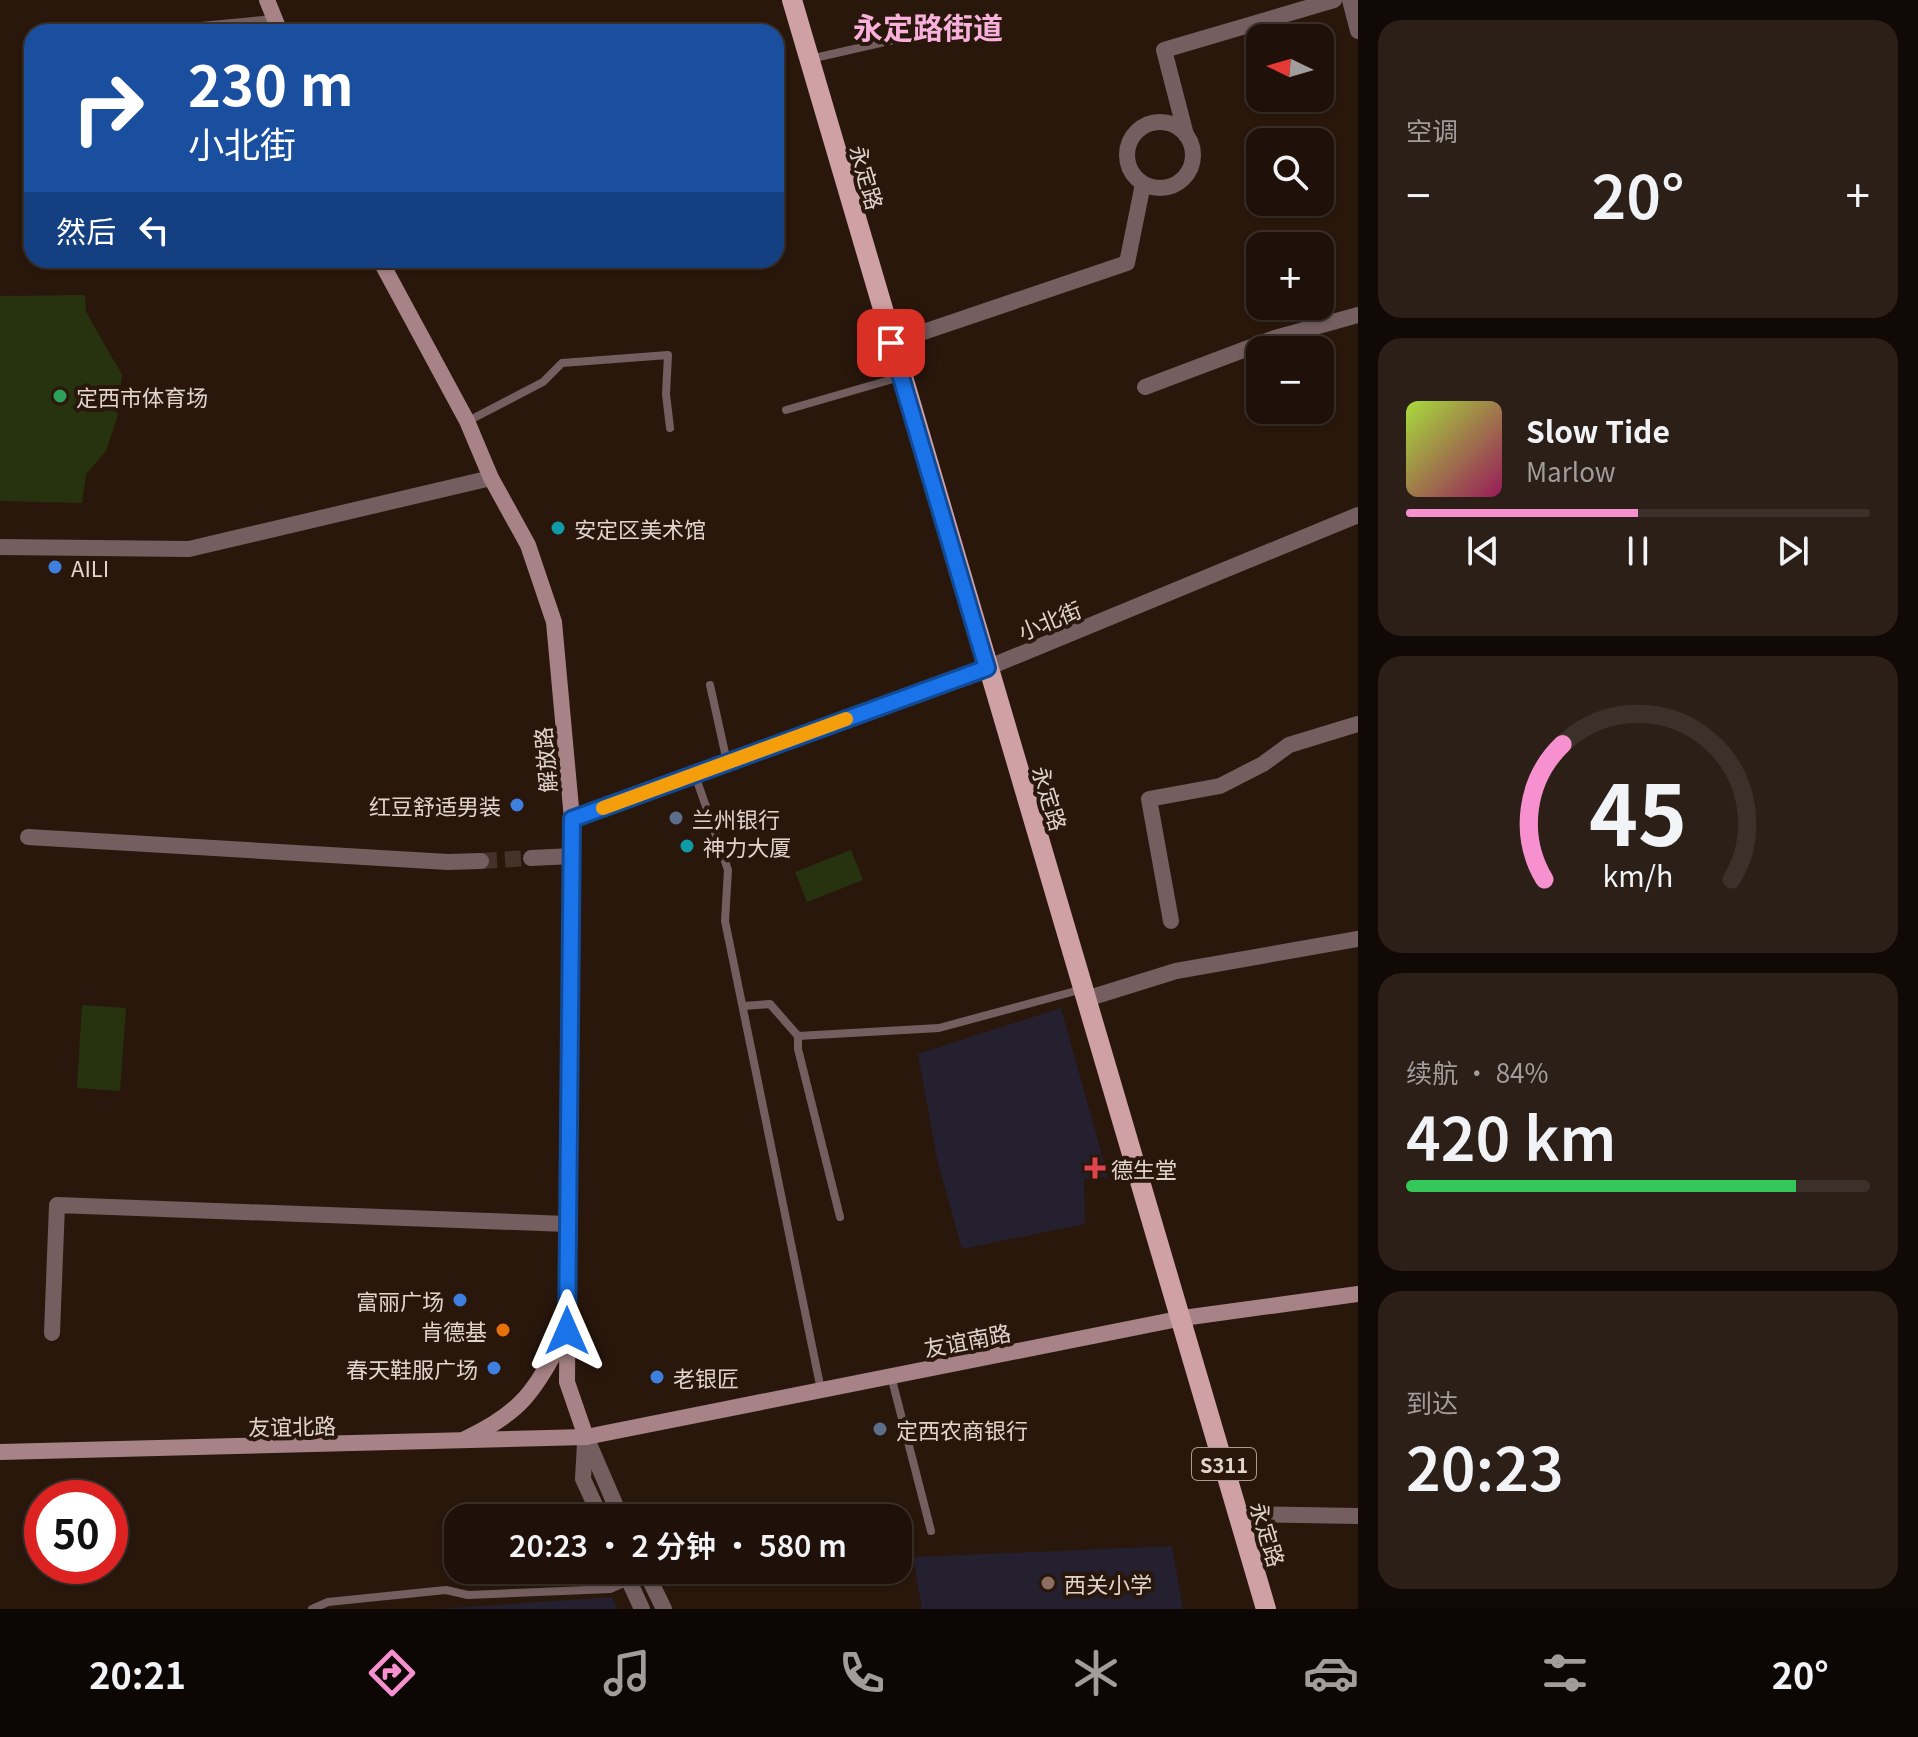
<!DOCTYPE html>
<html lang="zh">
<meta charset="utf-8">
<style>
:root{--surface:#1f1109;--page:#2c1f17;--text:#f1f3f6;--muted:#a19d9c;--line:#3c312a;--accent:#f790ce}
body{margin:0;font-family:Georgia,"Noto Sans SC",serif;background:var(--page);color:var(--text);height:100vh;display:flex;flex-direction:column;font-size:30px;white-space:nowrap}
*{box-sizing:border-box;margin:0}
p{font-size:26px;color:var(--muted)}
.icon{flex:none;width:44px;height:44px;fill:none;stroke:currentColor;stroke-width:2;stroke-linecap:round;stroke-linejoin:round}
.map{position:relative;flex:1;overflow:hidden}
.details{display:flex;flex-direction:column;gap:20px;padding:20px;background:#110905;width:560px}
.details>*{flex:none}
.banner{position:absolute;left:24px;top:24px;width:760px;height:244px;border-radius:24px;box-shadow:0 2px 6px #0004,0 0 0 2px var(--line);background:#1a4fa0;color:#fff;overflow:hidden}
.needle{width:52px;rotate:275deg}
.buttons{position:absolute;left:1246px;top:24px;display:grid;gap:16px}
.buttons a{display:grid;place-items:center;width:88px;height:88px;border-radius:16px;background:var(--surface);box-shadow:0 2px 6px #0004,0 0 0 2px var(--line);font-size:40px}
.speed{position:absolute;left:24px;top:1480px;display:flex;gap:16px;font-size:40px;font-weight:700;text-align:center}
.speed>*{display:grid;place-content:center;width:104px;height:104px;border-radius:50%;background:var(--surface);box-shadow:0 2px 6px #0004,0 0 0 2px var(--line);line-height:1}
.speed .limit{border:12px solid #d22;background:#fff;color:#111}
.pin{position:absolute;display:grid;place-items:center;width:68px;height:68px;color:#fff;margin:-34px;border-radius:16px;box-shadow:0 4px 12px #0006}
.me{position:absolute;width:88px;margin:-44px;rotate:0deg;stroke-linejoin:round;filter:drop-shadow(0 0 6px #0008)}
.turn{display:flex;align-items:center;gap:28px;height:168px;padding:0 32px;font-size:36px}
.turn .icon{width:104px;height:104px;stroke-width:2.5}
.turn b{display:block;font-size:56px;line-height:68px}
.then{display:flex;align-items:center;height:76px;padding:0 32px;background:#0003;gap:16px;font-size:30px}
.big{font-size:60px;font-weight:600;line-height:1.1}
.details .tile{flex:1;display:flex;flex-direction:column;justify-content:center;gap:12px;min-width:0;padding:0 28px;border-radius:24px;background:var(--page)}
.details .dial{align-items:center;gap:0}
.dial svg{height:208px;overflow:visible;fill:none;stroke:var(--line);stroke-width:7;stroke-linecap:round;text-anchor:middle}
.dial text{fill:var(--text);stroke:none}
.song{display:flex;align-items:center;gap:24px}
.cover{width:96px;height:96px;border-radius:12px;background:linear-gradient(135deg,hsl(80 70% 55%),hsl(330 70% 35%))}
.played{height:8px;border-radius:4px;background:linear-gradient(90deg,var(--accent) 50%,var(--line) 50%)}
.keys{display:flex;justify-content:space-around;direction:ltr}
.heat{display:flex;justify-content:space-between;align-items:center;font-size:44px;direction:ltr}
.charge{height:12px;border-radius:6px;background:linear-gradient(90deg,#34c759 84%,var(--line) 0)}
.trip{position:absolute;left:444px;top:1504px;width:468px;height:80px;border-radius:24px;background:var(--surface);box-shadow:0 2px 6px #0004,0 0 0 2px var(--line);font-weight:600;line-height:80px;text-align:center}
.tab-bar{display:flex;height:128px;justify-content:space-around;align-items:center;background:#0c0704;color:var(--muted)}
.tab-bar .icon{width:56px;height:56px}
.tab-bar .on{color:var(--accent)}
.tab-bar b{font-size:36px;color:var(--text)}
main{display:flex;flex:1;min-height:0}
.map>svg:first-child{display:block}
.education{fill:#252030}
.green{fill:#26330e}
.lines{fill:none;stroke-linecap:round;stroke-linejoin:round}
.minor-tunnel{stroke:#453329;stroke-width:16;stroke-dasharray:16 8;stroke-linecap:butt}
.service{stroke:#745e60;stroke-width:8}
.minor{stroke:#745e60;stroke-width:16}
.tertiary{stroke:#745e60;stroke-width:16}
.secondary{stroke:#a78387;stroke-width:16}
.primary{stroke:#cfa1a5;stroke-width:20}
.route-casing{stroke:#114b97;stroke-width:20}
.route{stroke:#1a73e8;stroke-width:14}
.slow{stroke:#f59e0b;stroke-width:14}
.leisure-dot{fill:#2e9e5b;stroke:#29170c;stroke-width:3}
.culture-dot{fill:#0f9aa8;stroke:#29170c;stroke-width:3}
.shop-dot{fill:#3f7fe0;stroke:#29170c;stroke-width:3}
.service-dot{fill:#5c6f8a;stroke:#29170c;stroke-width:3}
.health-dot{fill:#e0444e;stroke:#29170c;stroke-width:3}
.food-dot{fill:#e8710a;stroke:#29170c;stroke-width:3}
.education-dot{fill:#8d6e63;stroke:#29170c;stroke-width:3}
.labels{text-anchor:middle;dominant-baseline:central;stroke-width:8;stroke-linejoin:round;paint-order:stroke}
.shield{fill:#29170c;stroke:#aa9b92;stroke-width:2}
.shield-label{font-size:20px;font-weight:bold;fill:#e1d4cc}
.street-label{font-size:22px;fill:#e1d4cc;stroke:#29170c}
.poi-label{font-size:22px;fill:#e1d4cc;stroke:#29170c;text-anchor:start}
.district-label{font-size:30px;font-weight:bold;fill:#f9b0db;stroke:#29170c}
</style>
<main>
<div class="map">
<svg width="1358" height="1609" viewBox="0 0 1358 1609">
<rect width="100%" height="100%" fill="#29170c"/>
<g class="education">
<polygon points="1061,1008 1108,1177 1084,1179 1085,1224 962,1249 937,1159 918,1054"/>
<polygon points="1172,1546 1183,1609 922,1609 913,1557"/>
<polygon points="612,1597 617,1609 437,1609"/>
</g>
<g class="green">
<polygon points="85,295 86,312 122,375 117,418 106,451 86,474 82,503 0,501 0,296"/>
<polygon points="851,850 863,880 807,902 795,872"/>
<polygon points="82,1005 126,1008 120,1091 77,1088"/>
</g>
<g class="lines">
<polyline class="minor-tunnel" points="481,861 531,858"/>
<g class="service">
<polyline points="136,32 274,19"/>
<polyline points="810,59 977,21"/>
<polyline points="786,410 900,377"/>
<polyline points="468,421 543,382 562,363 668,355 666,394 670,428"/>
<polyline points="710,685 727,762"/>
<polyline points="695,775 728,870 725,921 821,1390"/>
<polyline points="744,1006 770,1004 798,1036 939,1028 1083,989"/>
<polyline points="798,1036 798,1049 840,1217"/>
<polyline points="891,1376 931,1531"/>
<polyline points="312,1609 328,1602 446,1590 468,1595 610,1589 631,1580"/>
</g>
<g class="minor">
<circle cx="1160" cy="155" r="33"/>
<polyline points="1186,135 1164,50 1334,0"/>
<polyline points="891,343 1127,263 1143,184"/>
<polyline points="1145,387 1275,338 1358,315"/>
<polyline points="28,837 448,862 481,861"/>
<polyline points="531,858 572,856"/>
<polyline points="1171,921 1149,799 1220,786 1263,764 1289,745 1358,724"/>
<polyline points="1086,999 1176,971 1358,939"/>
<polyline points="52,1333 57,1205 567,1224"/>
<polyline points="1238,1514 1358,1516"/>
</g>
<g class="tertiary">
<polyline points="1350,0 1358,31"/>
<polyline points="0,547 189,549 491,478"/>
<polyline points="572,819 987,668 1358,515"/>
<polyline points="586,1437 621,1518"/>
<polyline points="585,1443 583,1479 601,1518"/>
<polyline points="624,1570 642,1609"/>
<polyline points="645,1570 664,1609"/>
</g>
<g class="secondary">
<polyline points="267,0 280,32"/>
<polyline points="380,260 467,421 491,478 528,545 554,622 572,819 567,1382 586,1437"/>
<path d="M 465,1439 C 525,1411 535,1389 566,1332"/>
<polyline points="0,1452 586,1437 1183,1318 1358,1294"/>
</g>
<polyline class="primary" points="792,0 1266,1609"/>
</g>
<g class="lines">
<defs>
<polyline id="route" points="567,1331 572,819 987,668 891,343"/>
</defs>
<use href="#route" class="route-casing"/>
<use href="#route" class="route"/>
<polyline class="slow" points="603,808 846,719"/>
</g>
<circle class="leisure-dot" cx="60" cy="396" r="8"/>
<g class="culture-dot">
<circle cx="558" cy="528" r="8"/>
<circle cx="687" cy="846" r="8"/>
</g>
<g class="shop-dot">
<circle cx="55" cy="567" r="8"/>
<circle cx="517" cy="805" r="8"/>
<circle cx="460" cy="1300" r="8"/>
<circle cx="494" cy="1368" r="8"/>
<circle cx="657" cy="1377" r="8"/>
</g>
<g class="service-dot">
<circle cx="676" cy="818" r="8"/>
<circle cx="880" cy="1429" r="8"/>
</g>
<path class="health-dot" d="M1091 1156h8v8h8v8h-8v8h-8v-8h-8v-8h8z"/>
<circle class="food-dot" cx="503" cy="1330" r="8"/>
<circle class="education-dot" cx="1048" cy="1583" r="8"/>
<g class="labels">
<rect class="shield" x="1192" y="1448" width="64" height="32" rx="6"/>
<g class="shield-label">
<text x="1224" y="1464">S311</text>
</g>
<g class="street-label">
<text transform="translate(868 177) rotate(74)">永定路</text>
<text transform="translate(1049 619) rotate(-22)">小北街</text>
<text transform="translate(544 760) rotate(-95)">解放路</text>
<text transform="translate(1051 798) rotate(73)">永定路</text>
<text transform="translate(967 1339) rotate(-11)">友谊南路</text>
<text transform="translate(292 1425) rotate(-1)">友谊北路</text>
<text transform="translate(1269 1534) rotate(73)">永定路</text>
</g>
<g class="poi-label">
<text x="76" y="396">定西市体育场</text>
<text x="574" y="528">安定区美术馆</text>
<text x="71" y="567">AILI</text>
<text x="501" y="805" text-anchor="end">红豆舒适男装</text>
<text x="692" y="818">兰州银行</text>
<text x="703" y="846">神力大厦</text>
<text x="1111" y="1168">德生堂</text>
<text x="444" y="1300" text-anchor="end">富丽广场</text>
<text x="487" y="1330" text-anchor="end">肯德基</text>
<text x="478" y="1368" text-anchor="end">春天鞋服广场</text>
<text x="673" y="1377">老银匠</text>
<text x="896" y="1429">定西农商银行</text>
<text x="1064" y="1583">西关小学</text>
</g>
<g class="district-label">
<text x="928" y="26">永定路街道</text>
</g>
</g>
</svg>
<div class="buttons">
<a><svg class="needle" viewBox="-14 -14 28 28"><path d="M0-13l5 13h-10z" fill="#e53935"/><path d="M0 13l5-13h-10z" fill="#a19d9c"/></svg></a>
<a><svg class="icon" aria-label="search" viewBox="0 0 24 24"><circle cx="10" cy="10" r="6"/><path d="M15 15l6 6"/></svg></a>
<a>+</a>
<a>−</a>
</div>
<div class="speed"><div class="limit">50</div></div>
<div class="pin" style="left:891px;top:343px;background:#d93025"><svg class="icon" aria-label="arrive" viewBox="0 0 24 24"><path d="M6 21V4h12l-3 4 3 4H6"/></svg></div>
<svg class="me" style="left:567px;top:1331px" viewBox="-20 -20 40 40"><path d="M0-17L14 15 0 8-14 15z" fill="#1a73e8" stroke="#fff" stroke-width="4"/></svg>
<div class="trip">20:23 · 2 分钟 · 580 m</div>
<div class="banner">
<div class="turn"><svg class="icon" aria-label="right" viewBox="0 0 24 24"><path d="M7 20v-9h11M14 6l5 5-5 5"/></svg><div><b>230 m</b>小北街</div></div>
<div class="then">然后<svg class="icon" aria-label="left" viewBox="0 0 24 24"><path d="M17 20v-9H6M10 6l-5 5 5 5"/></svg></div>
</div>
</div>
<section class="details">
<div class="tile"><p>空调</p>
<div class="heat"><a>−</a><b class="big">20°</b><a>+</a></div>
</div>
<div class="tile">
<div class="song"><i class="cover"></i><div><b>Slow Tide</b><p>Marlow</p></div></div>
<div class="played"></div>
<div class="keys"><svg class="icon" aria-label="previous" viewBox="0 0 24 24"><path d="M18 5L8 12l10 7zM5 5v14"/></svg><svg class="icon" aria-label="pause" viewBox="0 0 24 24"><path d="M8 5v14M16 5v14"/></svg><svg class="icon" aria-label="next" viewBox="0 0 24 24"><path d="M6 5l10 7-10 7zM19 5v14"/></svg></div>
</div>
<div class="tile dial"><svg viewBox="0 0 100 80">
<path d="M14 69A42 42 0 1 1 86 69"/>
<path d="M14 69A42 42 0 0 1 21 17" stroke="#f790ce"/>
<text x="50" y="56" font-size="32" font-weight="700">45</text>
<text x="50" y="72" font-size="11">km/h</text>
</svg></div>
<div class="tile"><p>续航 · 84%</p><b class="big">420 km</b><div class="charge"></div></div>
<div class="tile"><p>到达</p><b class="big">20:23</b></div>
</section>
</main>
<nav class="tab-bar">
<b>20:21</b>
<svg class="icon on" aria-label="directions" viewBox="0 0 24 24"><path d="M12 3l9 9-9 9-9-9zM9 14v-3h6M13 9l2 2-2 2"/></svg>
<svg class="icon" aria-label="music" viewBox="0 0 24 24"><path d="M9 18V5l10-2v13"/><circle cx="6" cy="18" r="3"/><circle cx="16" cy="16" r="3"/></svg>
<svg class="icon" aria-label="phone" viewBox="0 0 24 24"><path d="M5 4h4l2 5-3 2q2 4 5 5l2-3 5 2v4C11 20 4 13 5 4z"/></svg>
<svg class="icon" aria-label="climate" viewBox="0 0 24 24"><path d="M12 3v18M4 7l16 10M4 17L20 7"/></svg>
<svg class="icon" aria-label="car" viewBox="0 0 24 24"><path d="M5 17H2v-5l4-1 3-4h7l3 4 3 1v5h-3M9 17h6M6 11h13"/><circle cx="7" cy="17" r="2"/><circle cx="17" cy="17" r="2"/></svg>
<svg class="icon" aria-label="filters" viewBox="0 0 24 24"><path d="M4 7h16M4 17h16"/><circle cx="9" cy="7" r="2"/><circle cx="15" cy="17" r="2"/></svg>
<b>20°</b>
</nav>
